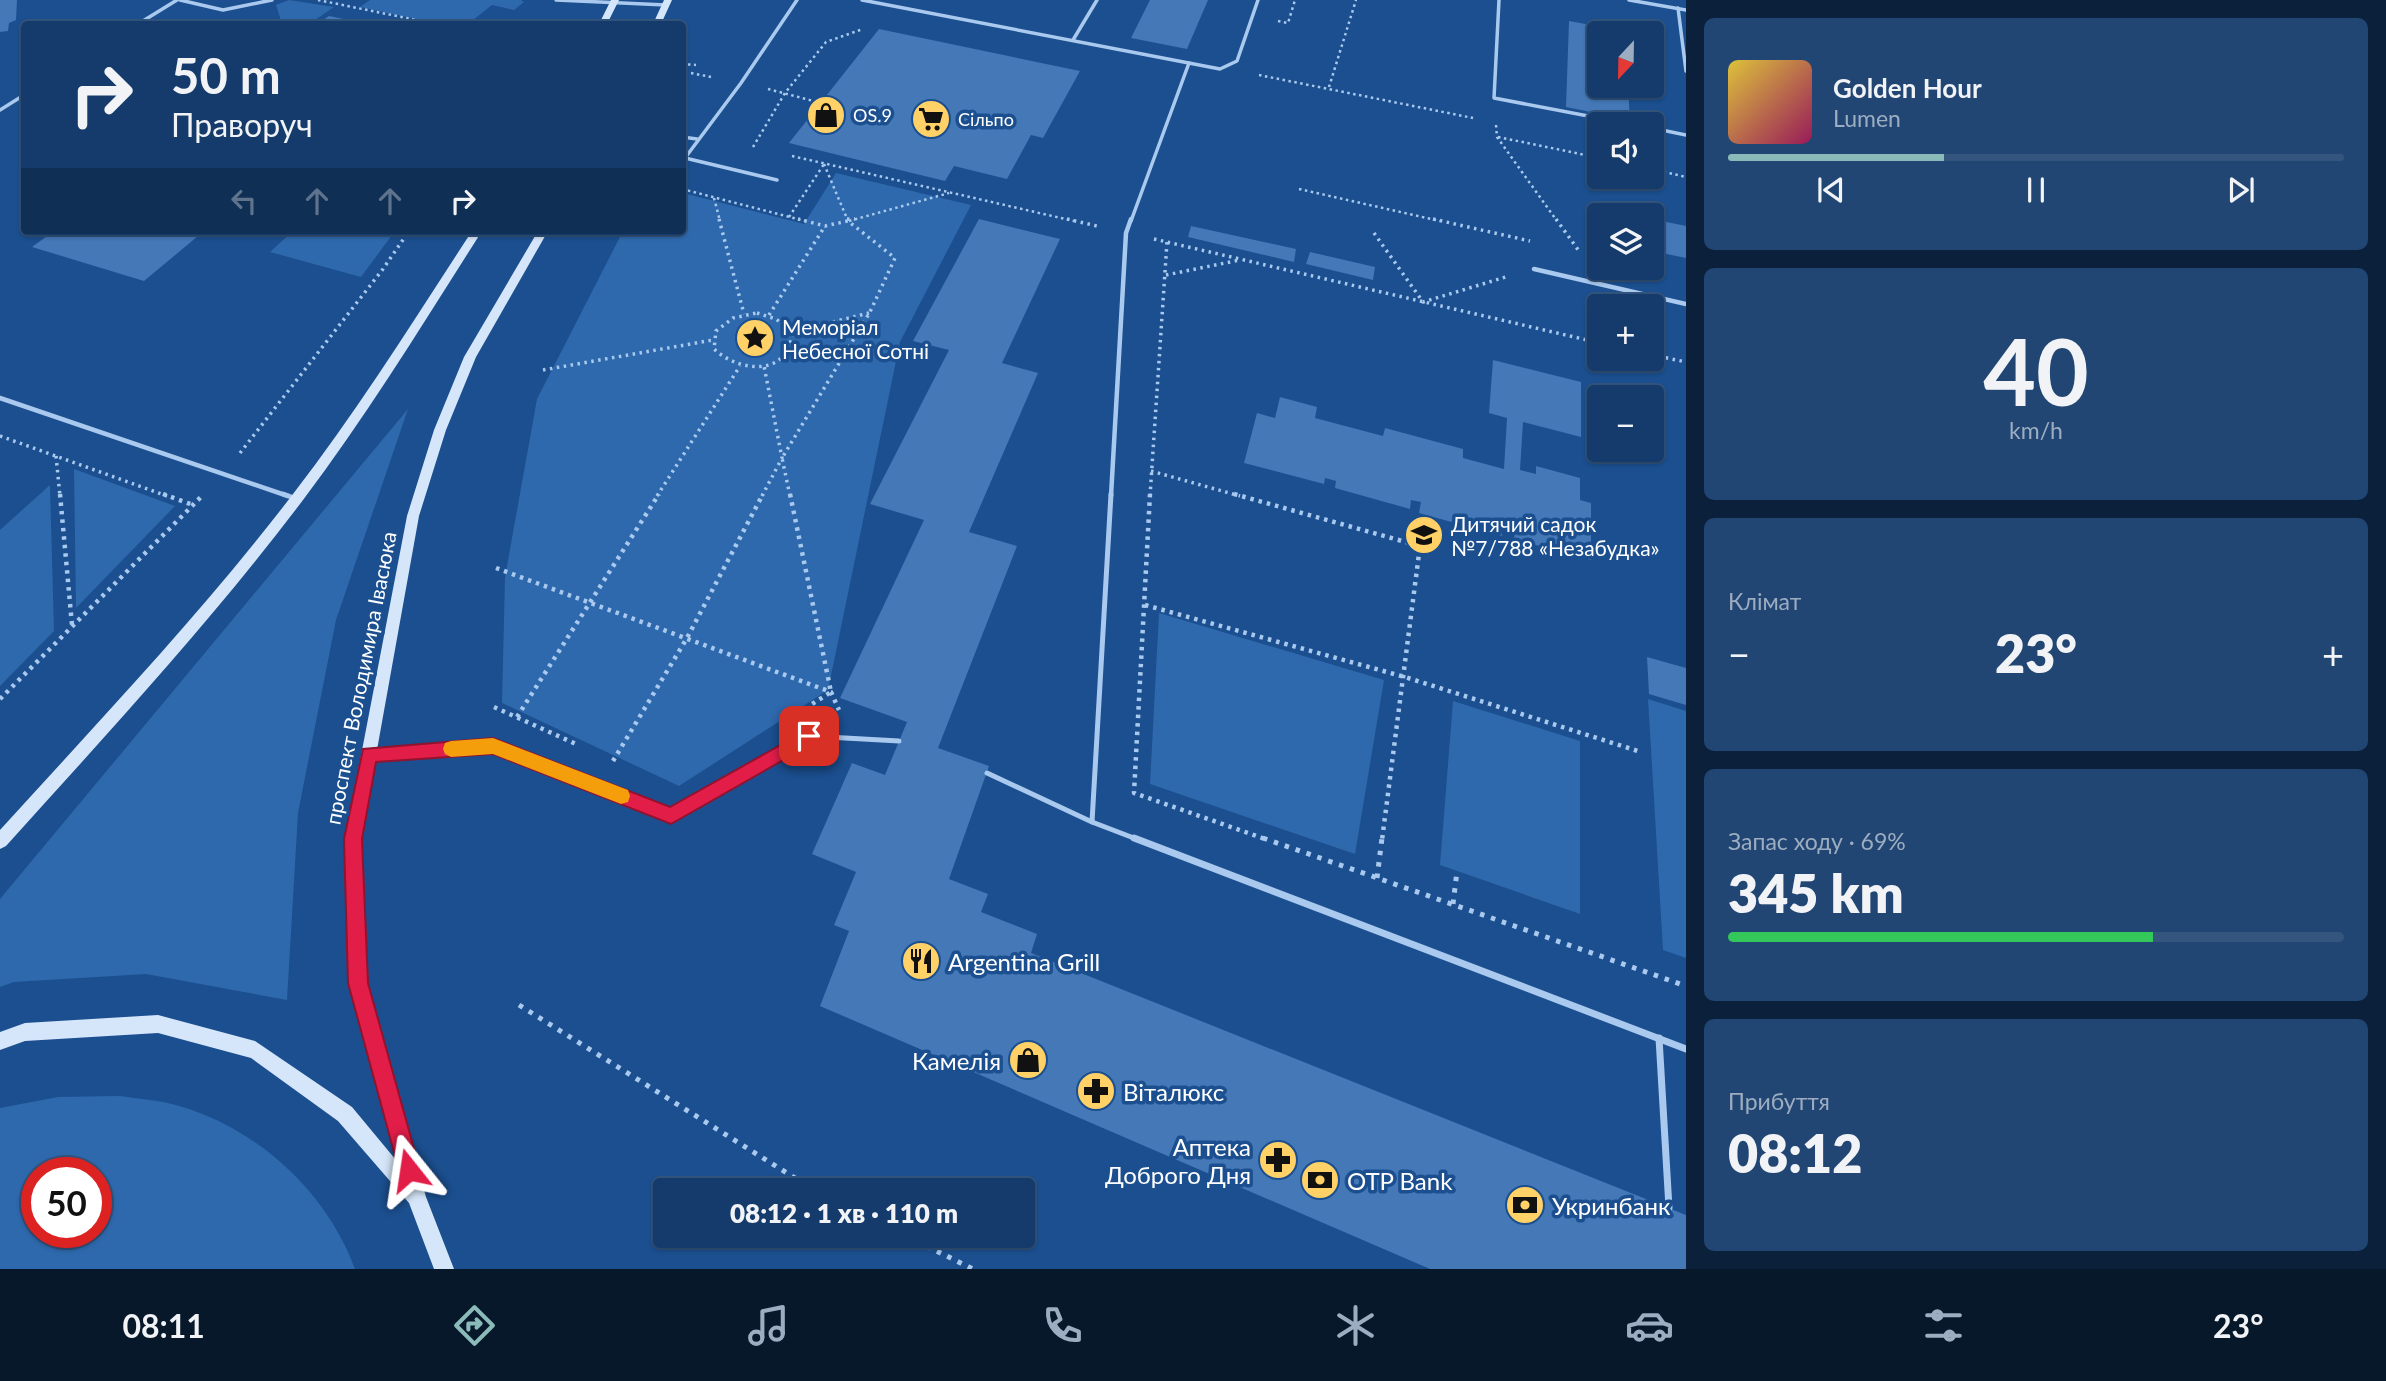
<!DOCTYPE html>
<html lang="uk">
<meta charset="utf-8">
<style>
:root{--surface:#143b6b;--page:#214673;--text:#f1f3f6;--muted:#9dadc1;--line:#33557e;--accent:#8bbbb9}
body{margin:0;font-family:Lato,sans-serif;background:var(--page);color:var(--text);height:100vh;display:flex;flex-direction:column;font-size:26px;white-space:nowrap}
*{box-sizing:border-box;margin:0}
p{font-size:23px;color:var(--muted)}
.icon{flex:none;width:38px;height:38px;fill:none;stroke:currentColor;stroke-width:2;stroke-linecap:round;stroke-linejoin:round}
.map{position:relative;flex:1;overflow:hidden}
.panel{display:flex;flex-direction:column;gap:18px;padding:18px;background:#0b203b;width:700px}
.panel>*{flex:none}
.top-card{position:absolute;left:21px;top:21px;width:665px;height:214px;border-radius:7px;box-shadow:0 2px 5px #0004,0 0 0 2px var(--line);background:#143b6b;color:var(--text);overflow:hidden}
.needle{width:46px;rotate:202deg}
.controls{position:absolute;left:1587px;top:21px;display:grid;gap:14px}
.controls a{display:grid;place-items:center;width:77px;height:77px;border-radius:7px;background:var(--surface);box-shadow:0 2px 5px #0004,0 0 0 2px var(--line);font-size:35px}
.speed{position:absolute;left:21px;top:1157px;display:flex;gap:14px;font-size:35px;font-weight:700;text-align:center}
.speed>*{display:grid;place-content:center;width:91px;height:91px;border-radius:50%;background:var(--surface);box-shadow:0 2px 5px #0004,0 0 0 2px var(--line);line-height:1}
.speed .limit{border:10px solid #d22;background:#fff;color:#111}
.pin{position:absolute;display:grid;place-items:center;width:60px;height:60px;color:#fff;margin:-30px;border-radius:14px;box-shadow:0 4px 10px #0006}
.me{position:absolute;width:77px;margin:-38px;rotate:345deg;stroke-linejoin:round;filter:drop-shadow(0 0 5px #0008)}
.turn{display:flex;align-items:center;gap:24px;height:147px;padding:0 35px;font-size:32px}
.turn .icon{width:91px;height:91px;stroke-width:2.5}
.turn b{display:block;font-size:49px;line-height:60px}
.lanes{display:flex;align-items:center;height:66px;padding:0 35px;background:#0003;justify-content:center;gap:35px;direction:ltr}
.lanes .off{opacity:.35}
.big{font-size:52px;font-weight:800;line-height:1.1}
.panel .widget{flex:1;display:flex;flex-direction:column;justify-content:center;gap:10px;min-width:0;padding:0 24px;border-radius:10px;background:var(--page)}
.panel .dial{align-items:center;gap:0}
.dial b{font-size:91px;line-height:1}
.song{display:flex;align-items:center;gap:21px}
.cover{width:84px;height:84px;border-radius:10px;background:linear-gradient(135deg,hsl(50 70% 55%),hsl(330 70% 35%))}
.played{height:7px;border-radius:4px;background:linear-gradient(90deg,var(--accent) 35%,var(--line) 35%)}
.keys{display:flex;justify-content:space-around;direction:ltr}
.heat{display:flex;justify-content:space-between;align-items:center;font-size:38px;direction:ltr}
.charge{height:10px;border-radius:5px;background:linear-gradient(90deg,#34c759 69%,var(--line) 0)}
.trip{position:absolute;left:653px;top:1178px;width:382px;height:70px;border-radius:7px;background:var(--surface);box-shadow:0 2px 5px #0004,0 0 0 2px var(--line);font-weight:800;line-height:70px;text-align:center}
.tab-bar{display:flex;height:112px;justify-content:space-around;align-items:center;background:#08182b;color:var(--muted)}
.tab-bar .icon{width:49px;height:49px}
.tab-bar .on{color:var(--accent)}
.tab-bar b{font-size:32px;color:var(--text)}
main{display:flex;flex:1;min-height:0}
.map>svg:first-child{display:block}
.green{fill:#2e69ad;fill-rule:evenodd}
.building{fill:#4478b7}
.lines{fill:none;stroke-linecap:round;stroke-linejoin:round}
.path-far3{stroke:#a9c9ee;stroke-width:2.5;stroke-dasharray:2.5 3.5;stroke-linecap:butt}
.path-far2{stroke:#a9c9ee;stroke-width:3.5;stroke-dasharray:2.5 4.5;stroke-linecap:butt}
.path-far1{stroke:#a9c9ee;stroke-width:4.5;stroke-dasharray:3.5 5;stroke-linecap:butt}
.path{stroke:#a9c9ee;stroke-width:5;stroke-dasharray:4.5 7;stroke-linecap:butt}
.lane-far3{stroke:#a9c9ee;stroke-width:3.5}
.lane-far2{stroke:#a9c9ee;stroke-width:4.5}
.lane-far1{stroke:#a9c9ee;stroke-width:5}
.lane{stroke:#a9c9ee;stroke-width:7}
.secondary{fill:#d6e6fa;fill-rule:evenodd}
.route{fill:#e11d48;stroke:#92132f;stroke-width:2}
.slow{fill:#f59e0b}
.labels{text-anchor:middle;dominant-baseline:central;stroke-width:7;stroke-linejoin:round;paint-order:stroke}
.far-poi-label{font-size:18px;fill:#fff;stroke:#1b4f8f;text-anchor:start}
.poi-label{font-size:21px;fill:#fff;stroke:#1b4f8f;text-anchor:start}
.street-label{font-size:21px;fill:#fff;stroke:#1b4f8f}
.near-poi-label{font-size:24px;fill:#fff;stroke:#1b4f8f;text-anchor:start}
</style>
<main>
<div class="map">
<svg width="1686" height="1269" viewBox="0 0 1686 1269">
<rect width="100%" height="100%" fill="#1b4f8f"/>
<g class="green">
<polygon points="289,0 334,7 309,24 282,24 276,5"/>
<polygon points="370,0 521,0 524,2 514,10 492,5 468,24 439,24 360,7"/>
<polygon points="836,173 971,205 900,342 828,690 679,786 502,703 505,577 537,399 623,231 682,231 683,193 804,224"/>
<polygon points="293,231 395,231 361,277 270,252"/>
<polygon points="408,409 336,620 298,813 287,1000 146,974 14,982 0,987 0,899"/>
<polygon points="74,469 175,506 76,608"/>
<polygon points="50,485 54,631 0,686 0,530"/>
<polygon points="1159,613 1384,680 1355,854 1150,784"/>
<polygon points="1648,699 1686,711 1686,958 1663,950"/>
<polygon points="1453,701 1580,741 1580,914 1440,865"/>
<path d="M 120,1096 C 139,1099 160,1100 179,1106 C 257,1128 327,1192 355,1269 L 0,1269 L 0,1108 L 58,1097 ZM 37,1172 L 96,1172 L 96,1232 L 37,1232 Z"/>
</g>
<g class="building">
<polygon points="0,0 17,0 16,20 9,23 8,31 0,32"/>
<polygon points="1150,0 1208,0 1187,49 1131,38"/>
<polygon points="329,16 363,23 363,24 317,24"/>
<polygon points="1569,21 1629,32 1600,33 1600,86 1628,86 1630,120 1566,107"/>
<polygon points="879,29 1080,71 1043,138 1031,135 1007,179 954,166 945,181 789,143"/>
<polygon points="1594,211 1609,214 1600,215 1600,240 1594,239"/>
<polygon points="979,219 1060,239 1002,363 1038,373 969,532 1017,546 938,748 989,766 949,879 988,894 981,912 1037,934 1031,953 1686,1215 1686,1269 1430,1269 820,1006 849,931 834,925 856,872 812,854 852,763 885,775 907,722 840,698 924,520 870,504 949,350 913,341"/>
<polygon points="1652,219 1686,226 1686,258 1652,251"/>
<polygon points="1191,226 1296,249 1294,262 1188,237"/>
<polygon points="54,231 204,231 144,281 32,247"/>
<polygon points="1310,252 1375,267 1373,280 1306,264"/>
<polygon points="1493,360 1581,382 1581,437 1523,422 1520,470 1536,474 1536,466 1580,478 1580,500 1591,503 1591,560 1514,539 1515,529 1502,525 1502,536 1419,513 1421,502 1411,500 1410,509 1335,488 1336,481 1325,478 1324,484 1244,463 1257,413 1275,418 1280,397 1317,407 1315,418 1383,436 1385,428 1463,449 1463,458 1504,469 1507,418 1489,413"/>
<polygon points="1647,657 1686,668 1686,705 1649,694"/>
</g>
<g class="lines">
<g class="path-far3">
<polyline points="318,0 436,24"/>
<polyline points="1278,21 1288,23 1295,0"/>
<polyline points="682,64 696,65"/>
<polyline points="691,73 711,77"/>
<polyline points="1259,75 1473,118"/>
<polyline points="1329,87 1356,0"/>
<polyline points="768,89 821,103"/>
<polyline points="1496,125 1497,137 1557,221"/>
<polyline points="1498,137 1600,158"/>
<polyline points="753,147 785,93 826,42 863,29"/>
<polyline points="792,156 1074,221"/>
<polyline points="824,164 848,221"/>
<polyline points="1652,169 1686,177"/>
<polyline points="682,189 805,221"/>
<polyline points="1299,189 1440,221"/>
<polyline points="714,198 720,221"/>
<polyline points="789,217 824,164"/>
<polyline points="849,221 949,193"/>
</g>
<g class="path-far2">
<polyline points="719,219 744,314"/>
<polyline points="847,219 855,219"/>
<polyline points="1067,219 1101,227"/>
<polyline points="1433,219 1530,241"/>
<polyline points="1556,219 1579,251"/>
<polyline points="1374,233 1423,302 1509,276"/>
<polyline points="1154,239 1600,343"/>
<polyline points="1166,275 1240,260"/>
<path d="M 757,313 L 776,319 L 792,332 C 789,377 740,373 714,349 L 716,331 L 733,318 Z"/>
<polyline points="769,315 825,226"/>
<polyline points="792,332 869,313"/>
<polyline points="1652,355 1686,362"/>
<polyline points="543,370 713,340"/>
<polyline points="0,436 167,496"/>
<polyline points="240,453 383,269 409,231"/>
<polyline points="56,456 60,496"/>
<polyline points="1151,471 1240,496"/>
<polyline points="657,496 740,366"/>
<polyline points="762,496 782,458 764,366"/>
<polyline points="790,496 782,458 870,312 895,258 848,221 825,226 798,219"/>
<polyline points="1150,496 1167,242"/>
</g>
<g class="path-far1">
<polyline points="60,494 72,625"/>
<polyline points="163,494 193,505"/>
<polyline points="790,494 831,692 809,706"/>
<polyline points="1150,494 1134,793 1268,840"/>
<polyline points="1234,494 1420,546 1382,840"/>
<polyline points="496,568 831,692 839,710"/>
<polyline points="1145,605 1405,677 1641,752"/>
<polyline points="0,699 202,496"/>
<polyline points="494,707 576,744"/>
<polyline points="517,717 659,494"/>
<polyline points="613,761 687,638 763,494"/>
</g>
<g class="path">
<polyline points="1263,838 1686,986"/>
<polyline points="1377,878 1382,838"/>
<polyline points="1453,904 1457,871"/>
<polyline points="519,1005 814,1190"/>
<polyline points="906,1236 973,1269"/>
</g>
<g class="lane-far3">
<polyline points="180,0 223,10 272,0"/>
<polyline points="556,0 666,5"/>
<polyline points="862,0 1220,69 1237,61 1258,0"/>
<polyline points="1499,0 1494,98 1630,124"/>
<polyline points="1629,0 1686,10"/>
<polyline points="1678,8 1686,71"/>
<polyline points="138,24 177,0"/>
<polyline points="1073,40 1097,0"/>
<polyline points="0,110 24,95"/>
<polyline points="1652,128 1686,135"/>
<polyline points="682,137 697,139"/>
<polyline points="777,180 685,158 741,83 797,0"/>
<polyline points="1131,221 1189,63"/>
</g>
<g class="lane-far2">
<polyline points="1534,269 1686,304"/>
<polyline points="0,398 288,496"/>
<polyline points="1111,496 1126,233 1131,219"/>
</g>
<g class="lane-far1">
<polyline points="283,494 297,499"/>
<polyline points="370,755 493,746 672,815 809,736 899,741"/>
<polyline points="987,773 1092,822 1139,840"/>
<polyline points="1092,822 1111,494"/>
</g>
<g class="lane">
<polyline points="1134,838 1686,1049"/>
<polyline points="1659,1038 1669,1208"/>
</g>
<g class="secondary">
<polygon points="611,0 619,0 607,24 599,24"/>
<polygon points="664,0 672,0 661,24 653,24"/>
<path d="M 472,231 L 482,231 C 424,322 368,414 303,500 C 211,622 107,734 6,846 L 0,849 L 0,830 C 100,720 203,612 293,494 C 358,410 414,320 472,231 Z"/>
<polygon points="538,231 548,231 476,357 446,430 419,516 361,839 367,983 426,1197 454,1269 434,1269 409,1203 338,1121 251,1058 158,1033 25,1041 0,1050 0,1032 25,1023 158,1015 255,1041 352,1107 396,1160 349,983 345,839 407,516 434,430 464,357"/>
</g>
</g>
<polygon class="route" points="809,729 815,731 817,736 815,742 671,824 493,754 376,762 362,839 368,983 420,1170 417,1178 409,1181 401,1178 348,983 344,839 363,749 493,738 670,807"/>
<polygon class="slow" points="493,738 628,790 630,796 628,802 621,804 493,754 451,757 445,754 443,749 445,743 451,741"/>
<defs>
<symbol id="shop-disc" viewBox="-11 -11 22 22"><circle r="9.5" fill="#ffd166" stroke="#1b4f8f"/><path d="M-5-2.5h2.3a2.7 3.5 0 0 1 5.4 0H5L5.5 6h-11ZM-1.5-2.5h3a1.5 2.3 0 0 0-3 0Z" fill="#111"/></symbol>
<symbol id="supermarket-disc" viewBox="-11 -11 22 22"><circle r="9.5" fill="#ffd166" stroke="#1b4f8f"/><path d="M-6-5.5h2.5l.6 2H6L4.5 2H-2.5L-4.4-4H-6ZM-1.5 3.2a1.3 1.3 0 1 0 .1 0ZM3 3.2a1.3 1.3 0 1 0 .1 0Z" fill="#111"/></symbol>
<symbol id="sight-disc" viewBox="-11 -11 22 22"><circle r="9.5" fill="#ffd166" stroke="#1b4f8f"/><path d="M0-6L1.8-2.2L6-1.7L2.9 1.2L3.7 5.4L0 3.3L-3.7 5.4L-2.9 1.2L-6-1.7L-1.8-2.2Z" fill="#111"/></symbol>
<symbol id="school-disc" viewBox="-11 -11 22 22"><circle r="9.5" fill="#ffd166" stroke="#1b4f8f"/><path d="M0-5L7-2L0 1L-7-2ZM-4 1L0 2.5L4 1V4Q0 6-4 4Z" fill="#111"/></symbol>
<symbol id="restaurant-disc" viewBox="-11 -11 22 22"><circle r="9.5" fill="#ffd166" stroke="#1b4f8f"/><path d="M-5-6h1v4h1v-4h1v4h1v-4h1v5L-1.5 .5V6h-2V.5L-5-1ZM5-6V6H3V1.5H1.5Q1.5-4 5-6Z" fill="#111"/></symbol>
<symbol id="pharmacy-disc" viewBox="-11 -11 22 22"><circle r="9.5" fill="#ffd166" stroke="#1b4f8f"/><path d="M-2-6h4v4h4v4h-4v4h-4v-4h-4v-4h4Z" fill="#111"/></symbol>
<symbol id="bank-disc" viewBox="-11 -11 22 22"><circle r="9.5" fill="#ffd166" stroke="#1b4f8f"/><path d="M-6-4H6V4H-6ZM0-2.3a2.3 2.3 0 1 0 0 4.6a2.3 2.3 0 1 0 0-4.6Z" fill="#111"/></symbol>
</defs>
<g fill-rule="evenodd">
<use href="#shop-disc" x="804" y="93" width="44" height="44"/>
<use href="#supermarket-disc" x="909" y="97" width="44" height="44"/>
<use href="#sight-disc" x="733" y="316" width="44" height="44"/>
<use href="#school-disc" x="1402" y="513" width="44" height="44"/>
<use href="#restaurant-disc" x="899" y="939" width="44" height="44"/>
<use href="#shop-disc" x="1006" y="1038" width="44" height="44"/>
<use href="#pharmacy-disc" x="1074" y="1069" width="44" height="44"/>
<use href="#pharmacy-disc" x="1256" y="1138" width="44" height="44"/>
<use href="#bank-disc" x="1298" y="1158" width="44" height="44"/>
<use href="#bank-disc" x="1503" y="1183" width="44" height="44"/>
</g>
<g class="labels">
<g class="far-poi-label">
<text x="853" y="115">OS.9</text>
<text x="958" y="119">Сільпо</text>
</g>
<g class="poi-label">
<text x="782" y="326">Меморіал<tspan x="782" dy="24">Небесної Сотні</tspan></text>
<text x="1451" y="523">Дитячий садок<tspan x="1451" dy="24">№7/788 «Незабудка»</tspan></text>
</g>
<g class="street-label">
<text transform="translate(360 678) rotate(-79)">проспект Володимира Івасюка</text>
</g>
<g class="near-poi-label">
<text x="948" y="961">Argentina Grill</text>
<text x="1001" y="1060" text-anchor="end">Камелія</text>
<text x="1123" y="1091">Віталюкс</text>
<text x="1251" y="1146" text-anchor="end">Аптека<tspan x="1251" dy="28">Доброго Дня</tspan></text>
<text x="1347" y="1180">OTP Bank</text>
<text x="1552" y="1205">Укринбанк</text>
</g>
</g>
</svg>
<div class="controls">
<a><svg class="needle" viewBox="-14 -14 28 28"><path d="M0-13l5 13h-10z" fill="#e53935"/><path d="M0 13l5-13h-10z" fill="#9dadc1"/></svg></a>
<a><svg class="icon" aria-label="sound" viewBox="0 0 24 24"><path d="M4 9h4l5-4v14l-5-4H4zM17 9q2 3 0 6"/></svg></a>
<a><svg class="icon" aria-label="layers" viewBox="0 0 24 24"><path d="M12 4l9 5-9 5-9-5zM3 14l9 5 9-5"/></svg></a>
<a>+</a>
<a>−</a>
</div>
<div class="speed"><div class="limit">50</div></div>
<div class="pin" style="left:809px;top:736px;background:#d93025"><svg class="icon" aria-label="arrive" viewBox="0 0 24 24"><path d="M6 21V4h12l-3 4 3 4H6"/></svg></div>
<svg class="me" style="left:409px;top:1170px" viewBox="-20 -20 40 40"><path d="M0-17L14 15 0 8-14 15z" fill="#e11d48" stroke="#fff" stroke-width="4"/></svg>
<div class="trip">08:12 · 1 хв · 110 m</div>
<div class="top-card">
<div class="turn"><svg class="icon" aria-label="right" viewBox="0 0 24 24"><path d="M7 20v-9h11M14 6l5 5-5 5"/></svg><div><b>50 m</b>Праворуч</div></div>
<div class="lanes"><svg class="icon off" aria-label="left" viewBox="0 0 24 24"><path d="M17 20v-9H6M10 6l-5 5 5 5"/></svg><svg class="icon off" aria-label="ahead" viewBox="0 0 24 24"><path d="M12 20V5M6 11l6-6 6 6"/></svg><svg class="icon off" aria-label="ahead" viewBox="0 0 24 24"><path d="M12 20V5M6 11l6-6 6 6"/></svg><svg class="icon" aria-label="right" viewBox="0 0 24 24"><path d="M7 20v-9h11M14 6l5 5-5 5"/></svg></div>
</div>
</div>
<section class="panel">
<div class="widget">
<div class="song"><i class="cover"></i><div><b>Golden Hour</b><p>Lumen</p></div></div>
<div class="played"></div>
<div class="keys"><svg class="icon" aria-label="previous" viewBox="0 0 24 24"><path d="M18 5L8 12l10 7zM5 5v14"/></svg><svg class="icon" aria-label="pause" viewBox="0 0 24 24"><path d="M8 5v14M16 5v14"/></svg><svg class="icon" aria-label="next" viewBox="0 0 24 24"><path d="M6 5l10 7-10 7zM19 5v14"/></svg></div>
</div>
<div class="widget dial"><b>40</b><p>km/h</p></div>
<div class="widget"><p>Клімат</p>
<div class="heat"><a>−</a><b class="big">23°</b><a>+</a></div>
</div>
<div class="widget"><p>Запас ходу · 69%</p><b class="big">345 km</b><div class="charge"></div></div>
<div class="widget"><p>Прибуття</p><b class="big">08:12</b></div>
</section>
</main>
<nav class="tab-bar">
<b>08:11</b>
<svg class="icon on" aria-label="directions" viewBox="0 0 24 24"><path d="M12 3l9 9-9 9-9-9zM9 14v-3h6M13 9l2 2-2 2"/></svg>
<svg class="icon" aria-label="music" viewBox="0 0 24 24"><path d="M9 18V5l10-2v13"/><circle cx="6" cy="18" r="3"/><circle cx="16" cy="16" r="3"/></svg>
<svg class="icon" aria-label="phone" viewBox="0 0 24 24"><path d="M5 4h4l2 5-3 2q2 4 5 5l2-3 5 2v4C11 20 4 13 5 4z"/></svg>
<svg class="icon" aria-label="climate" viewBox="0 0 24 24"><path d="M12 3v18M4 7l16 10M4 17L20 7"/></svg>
<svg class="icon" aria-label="car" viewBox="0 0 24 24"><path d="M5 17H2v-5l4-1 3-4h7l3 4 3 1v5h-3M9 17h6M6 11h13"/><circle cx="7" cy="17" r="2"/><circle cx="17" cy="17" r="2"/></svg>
<svg class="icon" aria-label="filters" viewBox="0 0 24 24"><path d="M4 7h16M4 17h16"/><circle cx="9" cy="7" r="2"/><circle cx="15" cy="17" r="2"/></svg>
<b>23°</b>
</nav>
